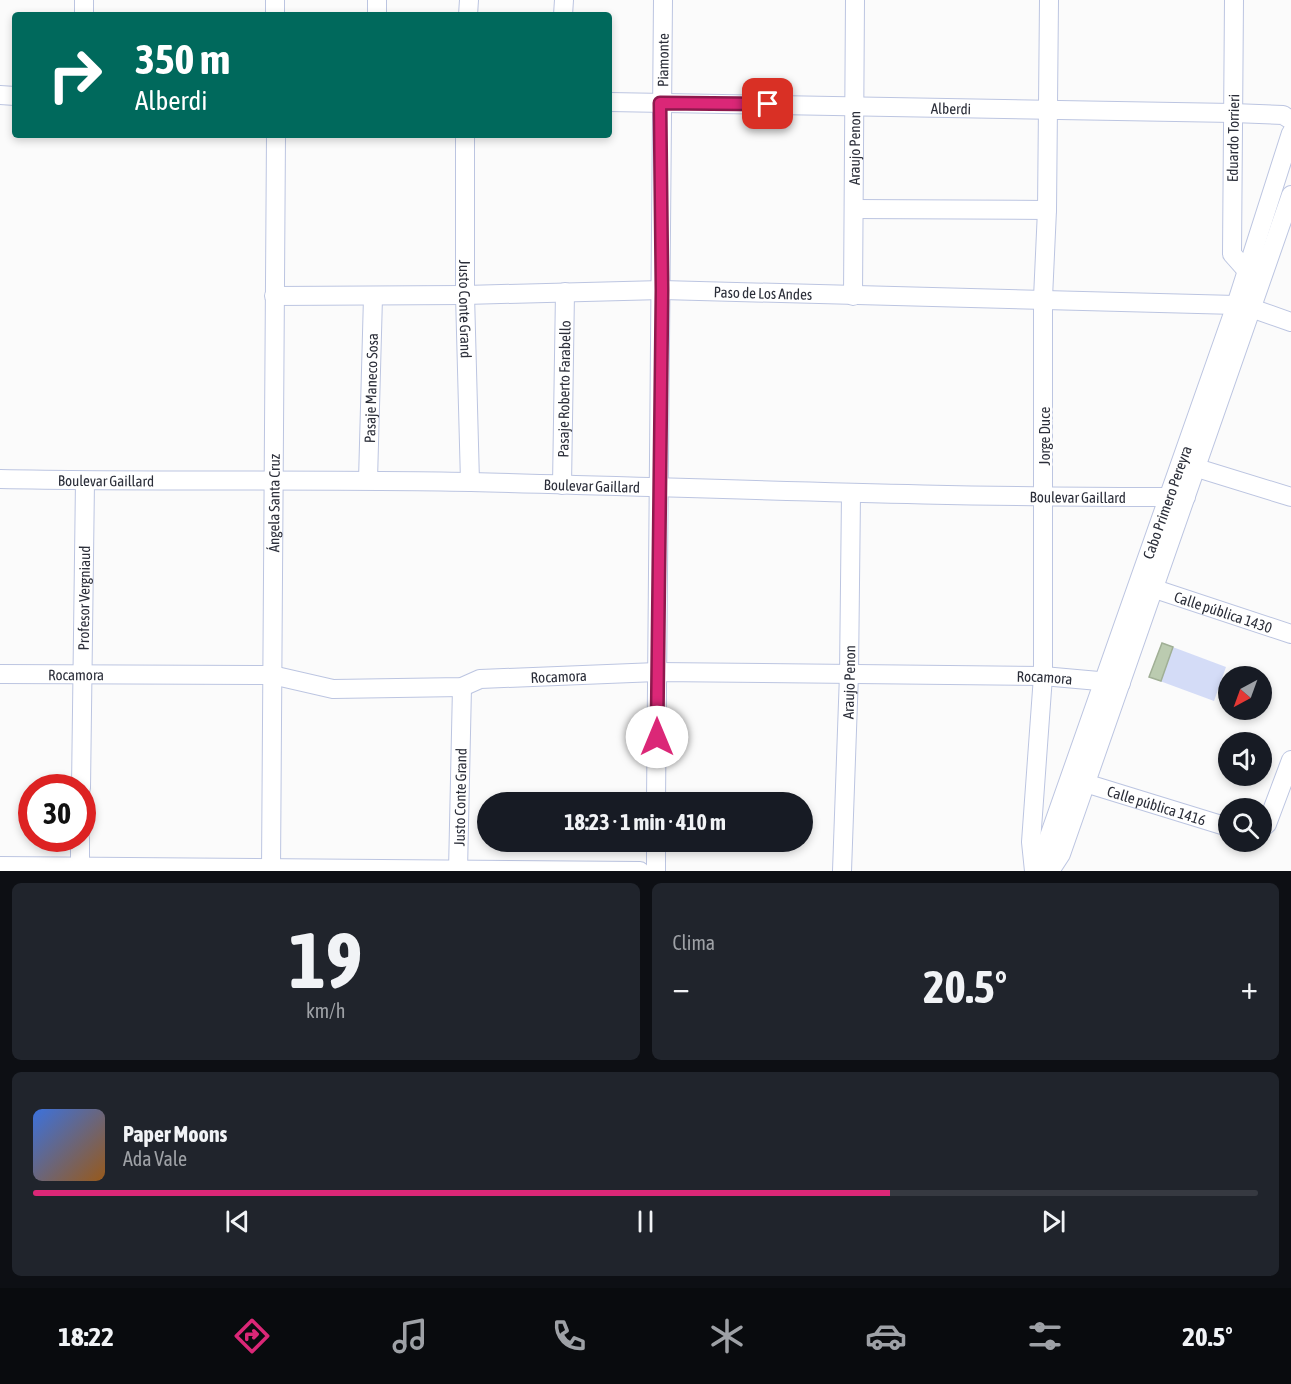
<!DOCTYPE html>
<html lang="es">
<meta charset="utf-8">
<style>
:root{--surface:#171b24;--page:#20242c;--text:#f1f3f6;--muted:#9ea1a6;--line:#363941;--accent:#db2777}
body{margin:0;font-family:"Asap Condensed",sans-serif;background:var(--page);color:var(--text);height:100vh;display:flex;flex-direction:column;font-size:22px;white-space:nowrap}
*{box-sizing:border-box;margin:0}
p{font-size:20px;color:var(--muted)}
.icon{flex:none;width:33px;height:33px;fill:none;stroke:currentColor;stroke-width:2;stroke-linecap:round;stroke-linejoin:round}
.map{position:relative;height:871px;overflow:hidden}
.drawer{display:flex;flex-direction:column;gap:12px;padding:12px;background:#0d0f14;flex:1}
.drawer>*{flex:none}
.hud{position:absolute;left:12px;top:12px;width:600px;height:126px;border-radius:6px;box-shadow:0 3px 9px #0003;background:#00695c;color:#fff;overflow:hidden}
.needle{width:39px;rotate:221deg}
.buttons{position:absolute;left:1218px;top:666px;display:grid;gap:12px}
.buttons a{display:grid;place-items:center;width:54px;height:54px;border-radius:50%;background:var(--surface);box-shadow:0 3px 9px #0003;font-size:30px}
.speed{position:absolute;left:18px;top:774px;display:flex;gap:12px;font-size:30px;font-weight:700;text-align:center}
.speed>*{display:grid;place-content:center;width:78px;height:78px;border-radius:50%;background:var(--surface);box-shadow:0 3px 9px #0003;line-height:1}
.speed .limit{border:9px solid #d22;background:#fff;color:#111}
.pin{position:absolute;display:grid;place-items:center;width:51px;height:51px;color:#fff;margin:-26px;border-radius:12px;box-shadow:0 3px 9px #0006}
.me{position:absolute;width:66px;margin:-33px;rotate:0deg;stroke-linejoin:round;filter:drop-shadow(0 0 4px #0008)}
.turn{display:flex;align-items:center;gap:21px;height:126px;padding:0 24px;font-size:27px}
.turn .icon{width:78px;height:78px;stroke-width:2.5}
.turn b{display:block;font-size:42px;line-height:51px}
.big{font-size:45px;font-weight:700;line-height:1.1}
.drawer .tile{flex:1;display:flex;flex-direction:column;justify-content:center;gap:9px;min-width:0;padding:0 21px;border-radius:9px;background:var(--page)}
.drawer .dial{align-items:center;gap:0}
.dial b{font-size:78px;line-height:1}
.song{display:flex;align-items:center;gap:18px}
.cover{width:72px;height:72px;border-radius:9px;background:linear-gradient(135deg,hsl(220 70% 55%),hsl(30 70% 35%))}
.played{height:6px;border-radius:3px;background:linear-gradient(90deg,var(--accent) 70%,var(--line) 70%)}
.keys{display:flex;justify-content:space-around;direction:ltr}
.heat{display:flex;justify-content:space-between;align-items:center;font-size:33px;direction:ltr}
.drawer .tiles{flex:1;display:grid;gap:12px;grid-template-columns:1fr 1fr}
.tile:last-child{grid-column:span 2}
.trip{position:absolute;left:477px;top:792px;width:336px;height:60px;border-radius:30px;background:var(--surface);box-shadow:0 3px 9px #0003;font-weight:700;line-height:60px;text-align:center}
.tab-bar{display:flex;height:96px;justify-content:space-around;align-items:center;background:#090b0e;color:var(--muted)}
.tab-bar .icon{width:42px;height:42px}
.tab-bar .current{color:var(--accent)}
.tab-bar b{font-size:27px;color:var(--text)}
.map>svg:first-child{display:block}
.green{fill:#d4dcf7}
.building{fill:#bbcbb0;stroke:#a0af95;stroke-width:1.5}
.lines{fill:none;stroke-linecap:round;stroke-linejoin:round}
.minor-casing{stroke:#bcc5e1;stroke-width:20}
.minor{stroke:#fff;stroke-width:18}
.route-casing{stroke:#8e194d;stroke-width:15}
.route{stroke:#db2777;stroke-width:10}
.labels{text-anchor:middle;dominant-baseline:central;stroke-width:5;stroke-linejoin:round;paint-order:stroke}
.street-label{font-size:15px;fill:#2b2e39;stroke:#fff}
</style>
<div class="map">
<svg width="1291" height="871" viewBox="0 0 1291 871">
<rect width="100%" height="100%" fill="#fbfbfb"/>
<polygon class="green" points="1162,643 1226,667 1214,701 1149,677"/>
<polygon class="building" points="1162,643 1173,647 1161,681 1149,677"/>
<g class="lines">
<defs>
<g id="minor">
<polyline points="84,0 84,15"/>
<polyline points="275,0 275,15"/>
<polyline points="377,0 377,15"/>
<polyline points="1234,0 1232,254 1247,271"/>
<polyline points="468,15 469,0"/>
<polyline points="563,15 564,0"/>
<polyline points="0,95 15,96"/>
<path id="s1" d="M 609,102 L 1233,113 L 1283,115 L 1291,120"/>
<path id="s2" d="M 465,135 L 465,295 L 470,482"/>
<polyline points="854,209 1047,210"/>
<path id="s3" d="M 274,296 L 465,295 L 662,290 L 1236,305 L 1251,308 L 1291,322"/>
<path id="s4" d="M 853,296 L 855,0"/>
<polyline points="1184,464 1291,497"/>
<path id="s5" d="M 0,479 C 157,482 314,479 471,482 C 709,488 947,498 1186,497"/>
<path id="s6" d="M 368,480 L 373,297"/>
<path id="s7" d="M 562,485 L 565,292"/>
<path id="s8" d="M 1155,589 L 1291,634"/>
<path id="s9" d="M 0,674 L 272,675 L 333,689 L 462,687 L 480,679 L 657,672 L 1043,676 L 1121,683"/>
<path id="s10" d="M 1085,783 L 1228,827"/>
<path id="s11" d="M 81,788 L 85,481"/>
<path id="s12" d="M 656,802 L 663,0"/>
<polyline points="1262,828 1267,824 1291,760"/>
<polyline points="0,866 640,871"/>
<polyline points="80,871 80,838"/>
<path id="s13" d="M 271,871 L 276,135"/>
<path id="s14" d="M 458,871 L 462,687"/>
<polyline points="656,871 656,842"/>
<path id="s15" d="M 842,871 L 849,674 L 851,494"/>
<polyline points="1034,871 1031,842 1043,676 1043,298 1047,210 1049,0"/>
<path id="s16" d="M 1041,871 L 1045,848 L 1236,305 L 1291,133"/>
<polyline points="1050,871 1061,854 1291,195"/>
</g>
</defs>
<use href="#minor" class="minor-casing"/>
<use href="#minor" class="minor"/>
</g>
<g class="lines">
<defs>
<polyline id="route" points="657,737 662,290 660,103 768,104"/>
</defs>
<use href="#route" class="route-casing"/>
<use href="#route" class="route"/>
</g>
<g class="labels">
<g class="street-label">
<text stroke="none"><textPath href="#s12" startOffset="742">Piamonte</textPath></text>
<text stroke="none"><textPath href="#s1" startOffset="342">Alberdi</textPath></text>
<text transform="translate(1233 138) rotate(-89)">Eduardo Torrieri</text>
<text stroke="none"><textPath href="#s4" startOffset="148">Araujo Penon</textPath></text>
<text stroke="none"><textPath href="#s3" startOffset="489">Paso de Los Andes</textPath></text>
<text stroke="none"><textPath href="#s2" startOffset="174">Justo Conte Grand</textPath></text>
<text stroke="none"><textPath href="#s7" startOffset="96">Pasaje Roberto Farabello</textPath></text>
<text stroke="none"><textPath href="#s6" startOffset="92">Pasaje Maneco Sosa</textPath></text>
<text transform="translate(1044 436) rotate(-90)">Jorge Duce</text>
<text stroke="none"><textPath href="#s5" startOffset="106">Boulevar Gaillard</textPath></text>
<text stroke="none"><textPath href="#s5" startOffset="592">Boulevar Gaillard</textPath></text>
<text stroke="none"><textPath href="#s5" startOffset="1078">Boulevar Gaillard</textPath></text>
<text stroke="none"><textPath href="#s16" startOffset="390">Cabo Primero Pereyra</textPath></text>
<text stroke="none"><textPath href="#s13" startOffset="368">Ángela Santa Cruz</textPath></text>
<text stroke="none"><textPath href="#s11" startOffset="190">Profesor Vergniaud</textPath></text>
<text stroke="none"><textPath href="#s8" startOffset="72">Calle pública 1430</textPath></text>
<text stroke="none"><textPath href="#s9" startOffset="76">Rocamora</textPath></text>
<text stroke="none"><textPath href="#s9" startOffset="562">Rocamora</textPath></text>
<text stroke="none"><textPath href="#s9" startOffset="1048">Rocamora</textPath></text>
<text stroke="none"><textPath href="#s15" startOffset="189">Araujo Penon</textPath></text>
<text stroke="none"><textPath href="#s14" startOffset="74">Justo Conte Grand</textPath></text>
<text stroke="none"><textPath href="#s10" startOffset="75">Calle pública 1416</textPath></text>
</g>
</g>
</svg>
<div class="buttons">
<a><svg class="needle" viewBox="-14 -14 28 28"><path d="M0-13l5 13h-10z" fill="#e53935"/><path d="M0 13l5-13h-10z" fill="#9ea1a6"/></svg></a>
<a><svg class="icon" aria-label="sound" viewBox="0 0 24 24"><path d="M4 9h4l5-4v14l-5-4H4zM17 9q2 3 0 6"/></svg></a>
<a><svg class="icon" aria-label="search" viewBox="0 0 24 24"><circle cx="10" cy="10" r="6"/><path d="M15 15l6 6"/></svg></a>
</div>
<div class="speed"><div class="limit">30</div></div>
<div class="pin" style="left:768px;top:104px;background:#d93025"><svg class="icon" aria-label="arrive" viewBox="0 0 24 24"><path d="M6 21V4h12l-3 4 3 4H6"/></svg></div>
<svg class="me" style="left:657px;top:737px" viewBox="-20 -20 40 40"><circle r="19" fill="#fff"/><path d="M0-13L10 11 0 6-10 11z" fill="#db2777"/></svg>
<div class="trip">18:23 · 1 min · 410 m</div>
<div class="hud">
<div class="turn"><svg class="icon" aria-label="right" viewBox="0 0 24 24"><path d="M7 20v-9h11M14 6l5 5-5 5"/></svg><div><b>350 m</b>Alberdi</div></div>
</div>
</div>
<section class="drawer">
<div class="tiles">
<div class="tile dial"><b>19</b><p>km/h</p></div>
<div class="tile"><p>Clima</p>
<div class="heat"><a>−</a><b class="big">20.5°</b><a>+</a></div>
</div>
<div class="tile">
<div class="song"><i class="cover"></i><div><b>Paper Moons</b><p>Ada Vale</p></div></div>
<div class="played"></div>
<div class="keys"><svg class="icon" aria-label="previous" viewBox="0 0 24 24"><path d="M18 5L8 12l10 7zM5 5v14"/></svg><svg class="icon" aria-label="pause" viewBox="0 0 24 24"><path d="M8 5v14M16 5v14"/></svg><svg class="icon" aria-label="next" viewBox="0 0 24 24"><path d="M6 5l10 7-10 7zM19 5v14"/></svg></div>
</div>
</div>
</section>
<nav class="tab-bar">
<b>18:22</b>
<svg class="icon current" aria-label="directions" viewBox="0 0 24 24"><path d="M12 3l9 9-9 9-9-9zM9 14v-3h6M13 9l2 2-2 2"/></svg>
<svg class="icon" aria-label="music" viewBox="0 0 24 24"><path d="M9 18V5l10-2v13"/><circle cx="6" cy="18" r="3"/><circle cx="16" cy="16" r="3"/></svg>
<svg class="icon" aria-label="phone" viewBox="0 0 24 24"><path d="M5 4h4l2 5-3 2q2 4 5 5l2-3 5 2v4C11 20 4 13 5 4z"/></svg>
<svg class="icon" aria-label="climate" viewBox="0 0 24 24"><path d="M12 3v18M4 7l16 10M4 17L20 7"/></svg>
<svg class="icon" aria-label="car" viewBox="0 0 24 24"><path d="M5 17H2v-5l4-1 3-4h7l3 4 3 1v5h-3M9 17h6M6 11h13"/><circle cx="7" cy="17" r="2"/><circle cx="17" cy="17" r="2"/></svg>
<svg class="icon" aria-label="filters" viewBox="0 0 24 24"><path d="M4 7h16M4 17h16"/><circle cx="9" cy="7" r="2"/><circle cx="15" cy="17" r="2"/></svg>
<b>20.5°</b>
</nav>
